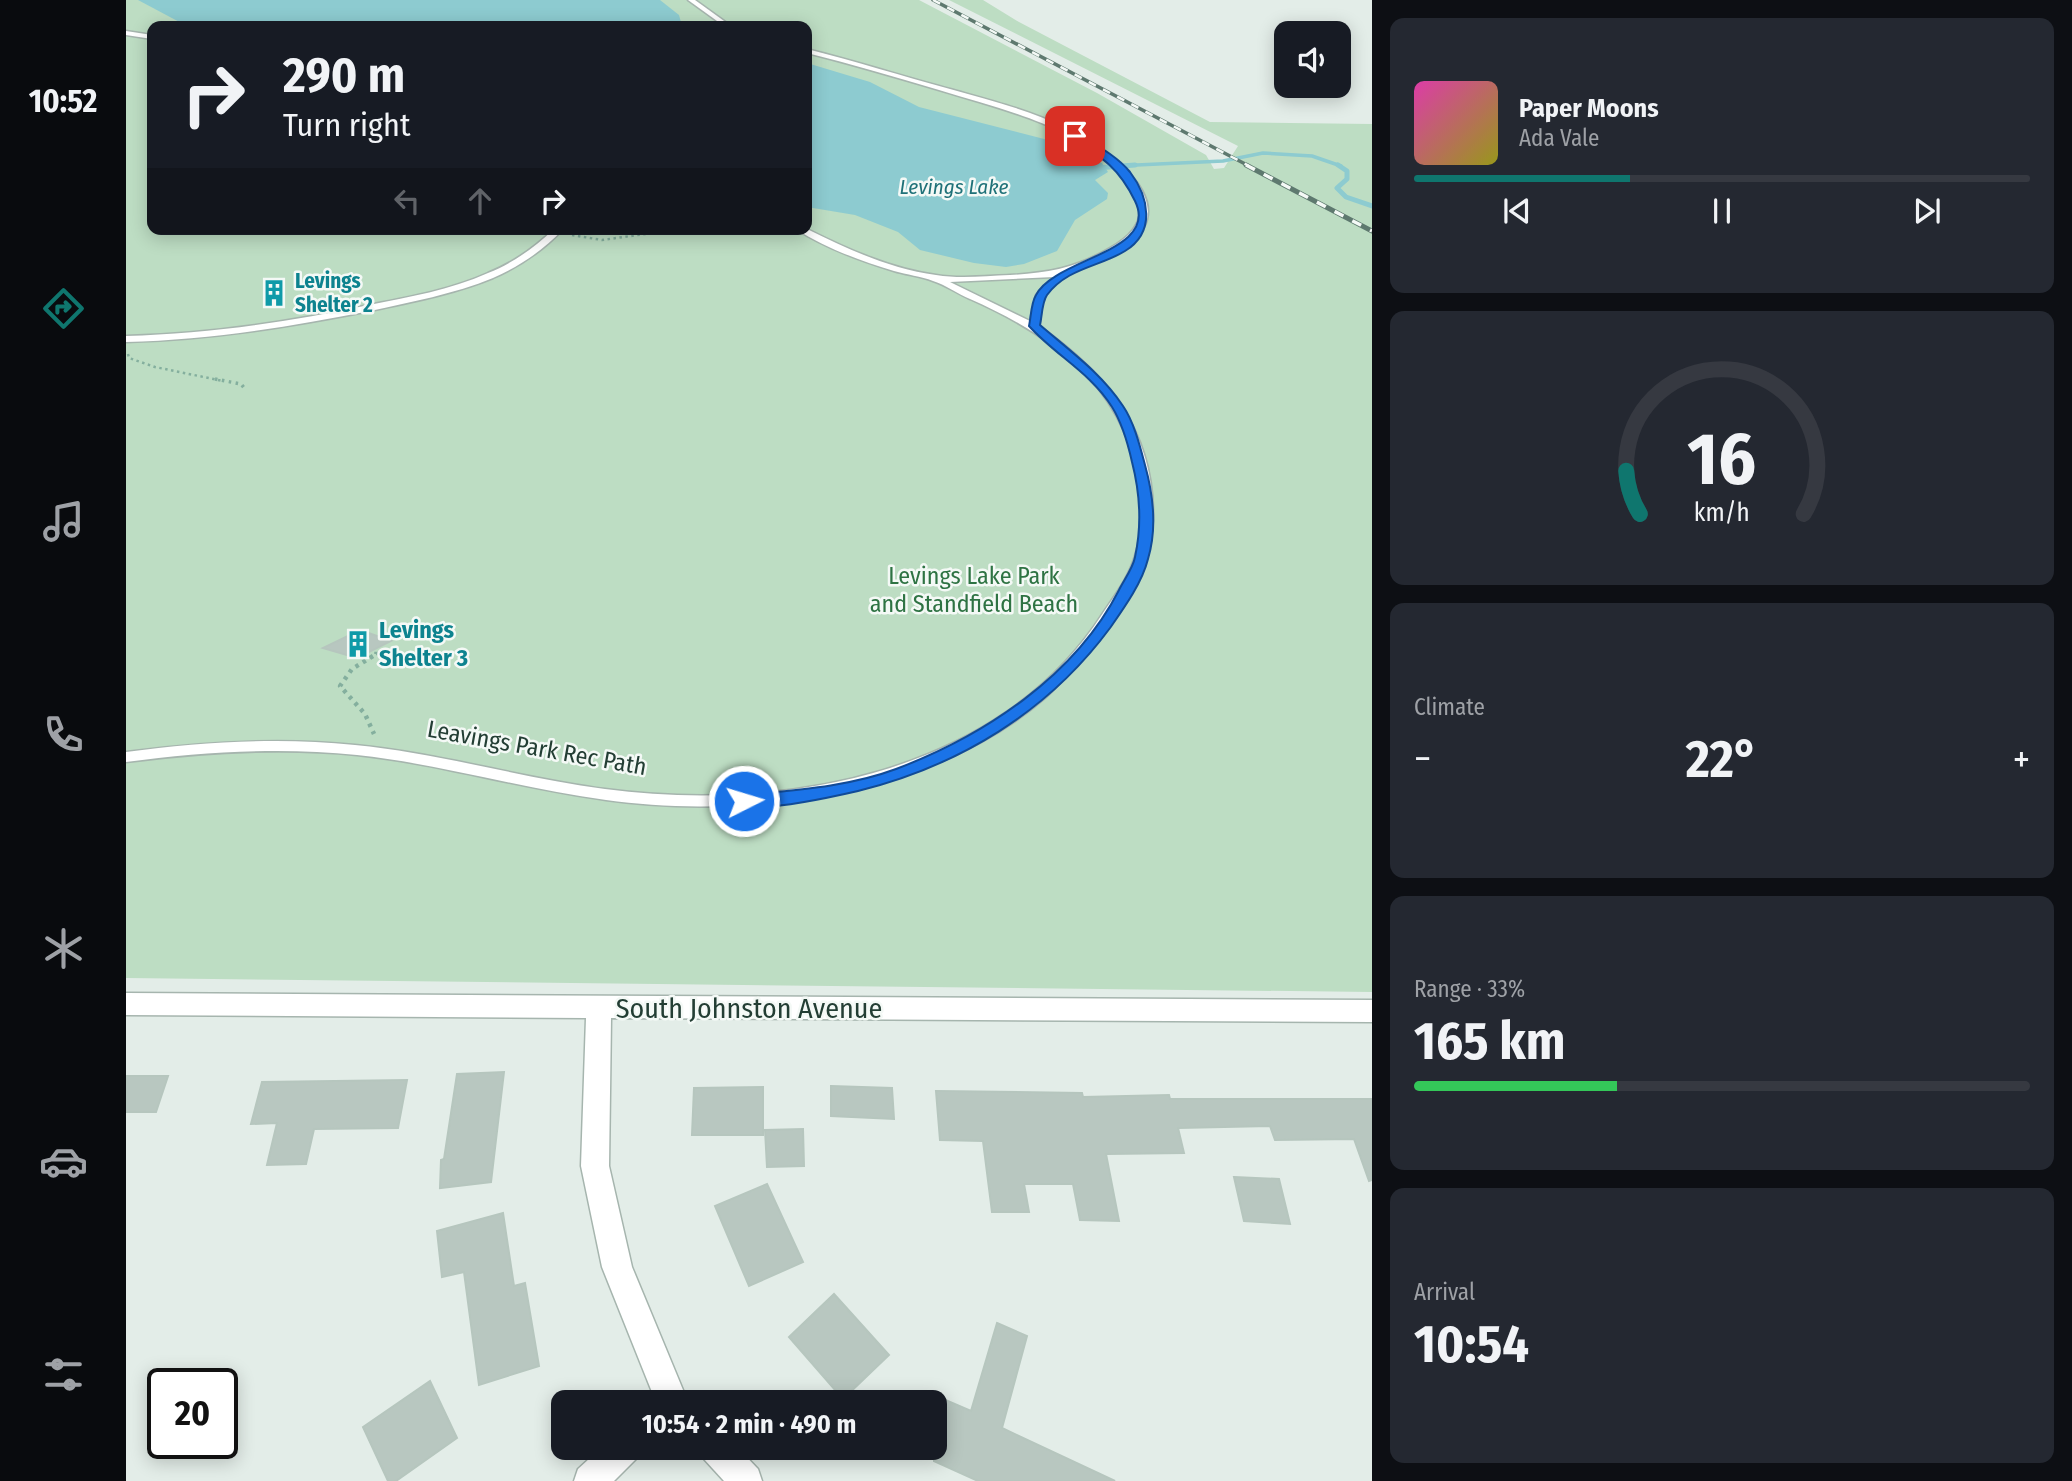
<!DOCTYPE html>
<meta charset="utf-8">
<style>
:root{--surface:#171b24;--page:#242831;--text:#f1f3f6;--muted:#9ea1a6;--line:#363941;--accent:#0f766e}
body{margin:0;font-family:"Fira Sans Condensed",sans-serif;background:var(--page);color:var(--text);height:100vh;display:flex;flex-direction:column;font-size:26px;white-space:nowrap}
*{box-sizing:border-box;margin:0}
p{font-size:23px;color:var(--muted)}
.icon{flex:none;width:38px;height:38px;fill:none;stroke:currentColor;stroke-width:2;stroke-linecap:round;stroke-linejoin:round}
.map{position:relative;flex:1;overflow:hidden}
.sheet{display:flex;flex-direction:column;gap:18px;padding:18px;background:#0d0f14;width:700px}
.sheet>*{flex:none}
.hud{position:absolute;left:21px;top:21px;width:665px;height:214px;border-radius:14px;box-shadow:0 4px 18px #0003;background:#171b24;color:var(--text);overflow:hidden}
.controls{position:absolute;left:1148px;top:21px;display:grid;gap:14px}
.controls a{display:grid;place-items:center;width:77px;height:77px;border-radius:14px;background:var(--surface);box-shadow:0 4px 18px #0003;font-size:35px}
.speed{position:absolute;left:21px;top:1368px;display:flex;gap:14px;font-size:35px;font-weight:700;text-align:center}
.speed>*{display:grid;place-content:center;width:91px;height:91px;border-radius:50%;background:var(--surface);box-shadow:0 4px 18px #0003;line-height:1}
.speed .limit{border:4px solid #111;border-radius:10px;background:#fff;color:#111}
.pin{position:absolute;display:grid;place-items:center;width:60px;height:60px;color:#fff;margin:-30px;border-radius:14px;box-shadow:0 4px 10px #0006}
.me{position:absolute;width:77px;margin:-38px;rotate:85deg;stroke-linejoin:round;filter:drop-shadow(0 0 5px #0008)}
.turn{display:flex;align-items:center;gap:24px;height:147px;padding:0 21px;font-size:32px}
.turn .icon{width:91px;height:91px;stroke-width:2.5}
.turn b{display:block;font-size:49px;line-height:60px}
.lanes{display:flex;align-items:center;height:66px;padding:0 21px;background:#0003;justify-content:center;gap:35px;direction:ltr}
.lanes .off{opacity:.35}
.big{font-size:52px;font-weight:700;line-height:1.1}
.sheet .widget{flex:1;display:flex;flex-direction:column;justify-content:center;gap:10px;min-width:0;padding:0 24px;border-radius:14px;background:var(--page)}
.sheet .dial{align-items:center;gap:0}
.dial svg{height:182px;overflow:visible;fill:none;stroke:var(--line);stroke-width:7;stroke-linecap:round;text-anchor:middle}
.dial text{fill:var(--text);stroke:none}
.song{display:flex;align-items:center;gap:21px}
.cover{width:84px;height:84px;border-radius:10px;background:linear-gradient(135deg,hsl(320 70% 55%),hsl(60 70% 35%))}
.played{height:7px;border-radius:4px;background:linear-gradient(90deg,var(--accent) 35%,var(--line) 35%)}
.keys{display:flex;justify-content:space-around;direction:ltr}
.heat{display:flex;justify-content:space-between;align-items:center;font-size:38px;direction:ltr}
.charge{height:10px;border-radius:5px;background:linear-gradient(90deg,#34c759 33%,var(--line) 0)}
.trip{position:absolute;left:425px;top:1390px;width:396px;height:70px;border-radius:14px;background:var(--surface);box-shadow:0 4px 18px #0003;font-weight:700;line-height:70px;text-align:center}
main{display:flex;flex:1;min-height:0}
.tabs{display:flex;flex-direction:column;width:126px;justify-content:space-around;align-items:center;background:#090b0e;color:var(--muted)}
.tabs .icon{width:49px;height:49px}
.tabs .on{color:var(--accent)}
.tabs b{font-size:32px;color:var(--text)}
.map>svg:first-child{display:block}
.green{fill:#bdddc3;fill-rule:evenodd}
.water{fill:#8dcbd0}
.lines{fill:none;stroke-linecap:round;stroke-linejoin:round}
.stream-far1{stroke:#8dcbd0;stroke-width:3.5}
.stream{stroke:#8dcbd0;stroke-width:5}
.building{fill:#b8c7c0;stroke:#b6c6be;stroke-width:2}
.service-casing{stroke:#a6b5ae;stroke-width:3}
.minor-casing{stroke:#a6b5ae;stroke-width:3}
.path-far2{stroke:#84af9e;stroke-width:2.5;stroke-dasharray:2.5 3.5;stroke-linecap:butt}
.path-far1{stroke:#84af9e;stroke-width:3.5;stroke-dasharray:2.5 4.5;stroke-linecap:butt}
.path{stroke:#84af9e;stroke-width:4.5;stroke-dasharray:3.5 5;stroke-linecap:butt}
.service{fill:#fff;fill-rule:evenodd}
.minor{fill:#fff;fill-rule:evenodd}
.rail-far1-casing{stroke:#5e796f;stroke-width:3.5}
.rail-casing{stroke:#5e796f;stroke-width:5}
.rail-far1{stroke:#f4f9f6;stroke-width:2.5;stroke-dasharray:8;stroke-linecap:butt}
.rail{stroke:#f4f9f6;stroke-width:3.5;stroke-dasharray:10;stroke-linecap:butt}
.route{fill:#1a73e8;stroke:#114b97;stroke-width:2}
.labels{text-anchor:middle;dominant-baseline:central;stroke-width:5;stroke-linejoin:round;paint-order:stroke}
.far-water-label{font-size:21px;font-style:italic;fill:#1f7178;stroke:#f4f9f6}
.far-culture-label{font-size:21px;font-weight:bold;fill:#0d838f;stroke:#f4f9f6;text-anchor:start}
.park-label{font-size:24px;fill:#2e7343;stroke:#f4f9f6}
.culture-label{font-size:24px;font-weight:bold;fill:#0d838f;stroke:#f4f9f6;text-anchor:start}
.street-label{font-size:24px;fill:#233e34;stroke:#f4f9f6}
.near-street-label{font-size:28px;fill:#233e34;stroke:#f4f9f6}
</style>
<main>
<nav class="tabs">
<b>10:52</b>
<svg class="icon on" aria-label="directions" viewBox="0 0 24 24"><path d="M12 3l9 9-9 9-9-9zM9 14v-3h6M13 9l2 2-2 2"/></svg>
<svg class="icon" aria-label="music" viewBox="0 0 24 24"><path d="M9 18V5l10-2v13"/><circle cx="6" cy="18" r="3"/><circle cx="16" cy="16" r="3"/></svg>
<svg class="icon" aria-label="phone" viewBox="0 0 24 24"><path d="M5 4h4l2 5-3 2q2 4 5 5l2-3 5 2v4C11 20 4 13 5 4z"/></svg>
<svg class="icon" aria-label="climate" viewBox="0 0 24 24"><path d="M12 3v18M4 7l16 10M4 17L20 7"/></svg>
<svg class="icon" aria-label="car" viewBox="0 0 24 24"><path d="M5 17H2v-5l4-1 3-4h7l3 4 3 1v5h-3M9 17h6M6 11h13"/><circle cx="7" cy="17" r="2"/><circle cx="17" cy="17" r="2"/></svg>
<svg class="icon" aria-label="filters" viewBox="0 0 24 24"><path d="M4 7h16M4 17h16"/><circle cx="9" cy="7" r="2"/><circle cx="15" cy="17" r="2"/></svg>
</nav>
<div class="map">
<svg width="1246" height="1481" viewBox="0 0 1246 1481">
<rect width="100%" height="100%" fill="#e3ede8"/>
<path class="green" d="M 0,0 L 793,0 L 971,93 L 1080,155 L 1088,169 L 1098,168 L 1112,146 L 823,0 L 857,0 L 893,22 L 1084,122 L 1246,124 L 1246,992 L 0,978 ZM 26,26 L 681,26 L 681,229 L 26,229 Z"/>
<g class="water">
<polygon points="12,0 534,0 553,15 556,26 67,26 59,25"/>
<polygon points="681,63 744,82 793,107 922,140 947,158 976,163 982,172 969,180 982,193 981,199 949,220 931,251 898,264 880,267 848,263 794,250 772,232 729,215 681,207"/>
</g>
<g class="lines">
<polyline class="stream-far1" points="989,166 1097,161 1137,153 1186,156 1215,166"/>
<g class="stream">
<polyline points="1212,165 1221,171 1221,179 1211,188 1220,197 1246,206"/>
<polyline points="970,168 1009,165"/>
</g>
</g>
<g class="building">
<polygon points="234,630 265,641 231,658 197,648"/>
<polygon points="378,1072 365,1182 314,1188 315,1160 318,1159 331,1074"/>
<polygon points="0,1076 42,1076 30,1112 0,1112"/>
<polygon points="281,1080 272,1128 188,1129 180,1164 141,1165 151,1123 125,1124 136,1082"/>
<polygon points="705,1086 766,1088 768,1119 705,1116"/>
<polygon points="637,1087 637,1135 566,1135 568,1088"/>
<polygon points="810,1091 956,1093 957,1097 1043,1095 1044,1099 1246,1099 1246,1180 1243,1181 1228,1139 1149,1140 1144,1126 1052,1128 1058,1153 980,1154 993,1221 954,1220 947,1184 898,1184 903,1212 866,1212 857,1141 814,1140"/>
<polygon points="677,1129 678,1166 641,1167 639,1130"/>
<polygon points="1108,1177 1153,1179 1164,1224 1118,1221"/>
<polygon points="641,1184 677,1262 623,1286 589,1206"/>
<polygon points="377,1213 388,1286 399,1283 413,1366 353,1385 338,1272 316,1277 311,1231"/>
<polygon points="708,1294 763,1355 717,1399 663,1337"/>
<polygon points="871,1323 901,1336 876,1428 989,1481 852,1481 808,1461 808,1395 845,1411"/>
<polygon points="304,1381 331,1438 270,1481 262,1481 237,1427"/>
</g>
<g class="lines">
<defs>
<g id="service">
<polygon points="562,0 569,0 605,26 598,26"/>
<polygon points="0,31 26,35 26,39 0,35"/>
<path d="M 681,49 C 729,61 776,76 824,89 C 863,100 903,110 940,128 C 970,142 1039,187 1018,227 C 999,265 942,259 920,295 C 915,303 915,317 913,326 C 979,372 1028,430 1027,516 C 1026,572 985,628 948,668 C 938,678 929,689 919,698 C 807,795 622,820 480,800 C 396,789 315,764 231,755 C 153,747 77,752 0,762 L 0,752 C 76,742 152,737 229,745 C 313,753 395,778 479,789 C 657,813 874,774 977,613 C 989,595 1003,577 1009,556 C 1017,530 1016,501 1011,475 C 995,383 923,334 844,299 C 832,294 820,285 807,281 C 795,276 781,275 768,271 C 735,261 699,248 670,229 L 681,229 C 721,249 765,269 810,275 C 834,279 859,276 884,275 C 922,273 950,268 984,248 C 1001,239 1018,224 1013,203 C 1010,190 1000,178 990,169 C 941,123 875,109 813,90 C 769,77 725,64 681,53 ZM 928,277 L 910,295 L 904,321 L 824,282 Z"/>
<path d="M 428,229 L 437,229 C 418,250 394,266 367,278 C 328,294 285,302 244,311 C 163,327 82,340 0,342 L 0,336 C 82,334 163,322 243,305 C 283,297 324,290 362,273 C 387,263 408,248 428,229 Z"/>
</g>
<g id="minor">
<polygon points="0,993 1246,1000 1246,1022 485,1018 483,1166 506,1267 562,1402 530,1402 476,1267 455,1166 460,1018 0,1015"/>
<polygon points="476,1447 516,1447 511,1458 488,1481 448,1481 452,1469"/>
<polygon points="572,1447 611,1447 632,1469 636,1481 598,1481 577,1458"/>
</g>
</defs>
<use href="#service" class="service-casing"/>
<use href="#minor" class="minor-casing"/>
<g class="path-far2">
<polyline points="446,235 476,240 526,233 530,229"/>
<polyline points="2,354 3,358 29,367 97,381"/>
</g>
<g class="path-far1">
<polyline points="89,379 115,384 119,389"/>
<polyline points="244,658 250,654 250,649"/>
</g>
<polyline class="path" points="247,656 226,669 214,686 239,714 248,734"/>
<use href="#service" class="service"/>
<use href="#minor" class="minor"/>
<defs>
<polyline id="rail-far1" points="807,0 1123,166"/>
<polyline id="rail" points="1120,165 1246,231"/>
</defs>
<use href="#rail-far1" class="rail-far1-casing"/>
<use href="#rail" class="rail-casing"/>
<use href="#rail-far1" class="rail-far1"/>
<use href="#rail" class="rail"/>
</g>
<path class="route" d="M 946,134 L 952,134 C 970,145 991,156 1004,172 C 1023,197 1030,232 999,251 C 973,267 941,268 921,295 C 916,302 916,316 914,325 C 943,350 975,373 997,406 C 1008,422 1014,446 1019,465 C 1027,494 1031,529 1022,559 C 1016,583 998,608 984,628 C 922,712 833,766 732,791 C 706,797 636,813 612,805 L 612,797 L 618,795 C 669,790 722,787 770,769 C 858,736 949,676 993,590 C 998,580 1007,568 1009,557 C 1016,525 1014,493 1006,462 C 1002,444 996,423 986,407 C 965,373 929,355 903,326 C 905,317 905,303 910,295 C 929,258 1034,252 1009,201 C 993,168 977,158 946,138 Z"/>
<defs>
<symbol id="building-bare" viewBox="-9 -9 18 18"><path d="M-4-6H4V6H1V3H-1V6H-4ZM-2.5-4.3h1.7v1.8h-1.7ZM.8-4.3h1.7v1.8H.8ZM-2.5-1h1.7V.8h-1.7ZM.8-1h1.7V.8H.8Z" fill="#0f9aa8" stroke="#f4f9f6" stroke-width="2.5" paint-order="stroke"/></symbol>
</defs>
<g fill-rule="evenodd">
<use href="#building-bare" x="129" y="274" width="38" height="38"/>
<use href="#building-bare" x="213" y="625" width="38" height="38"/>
</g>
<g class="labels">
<g class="far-water-label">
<text x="828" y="187">Levings Lake</text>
</g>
<g class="far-culture-label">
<text x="169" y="281">Levings<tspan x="169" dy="24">Shelter 2</tspan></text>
</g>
<g class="park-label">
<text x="848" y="576">Levings Lake Park<tspan x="848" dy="28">and Standfield Beach</tspan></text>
</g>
<g class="culture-label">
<text x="253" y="630">Levings<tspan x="253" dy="28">Shelter 3</tspan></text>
</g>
<g class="street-label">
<text transform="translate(411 748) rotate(10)">Leavings Park Rec Path</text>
</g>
<g class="near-street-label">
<text x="623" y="1008">South Johnston Avenue</text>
</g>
</g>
</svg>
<div class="controls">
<a><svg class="icon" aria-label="sound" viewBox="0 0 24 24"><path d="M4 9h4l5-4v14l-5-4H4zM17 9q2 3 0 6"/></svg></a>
</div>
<div class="speed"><div class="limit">20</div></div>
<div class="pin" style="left:949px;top:136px;background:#d93025"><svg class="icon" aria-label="arrive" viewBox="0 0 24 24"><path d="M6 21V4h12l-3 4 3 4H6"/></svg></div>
<svg class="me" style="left:618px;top:801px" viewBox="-20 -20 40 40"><circle r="17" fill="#1a73e8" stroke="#fff" stroke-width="3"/><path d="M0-11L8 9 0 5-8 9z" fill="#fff"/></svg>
<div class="trip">10:54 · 2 min · 490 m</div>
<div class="hud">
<div class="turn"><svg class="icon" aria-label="right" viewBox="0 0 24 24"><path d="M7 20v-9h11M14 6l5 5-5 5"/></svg><div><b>290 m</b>Turn right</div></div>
<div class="lanes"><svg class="icon off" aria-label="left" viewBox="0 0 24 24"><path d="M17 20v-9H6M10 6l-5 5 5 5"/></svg><svg class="icon off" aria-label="ahead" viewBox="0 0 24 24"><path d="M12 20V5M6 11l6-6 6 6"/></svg><svg class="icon" aria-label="right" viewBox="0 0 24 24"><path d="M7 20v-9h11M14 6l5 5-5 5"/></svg></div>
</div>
</div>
<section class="sheet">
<div class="widget">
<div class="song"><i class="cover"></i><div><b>Paper Moons</b><p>Ada Vale</p></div></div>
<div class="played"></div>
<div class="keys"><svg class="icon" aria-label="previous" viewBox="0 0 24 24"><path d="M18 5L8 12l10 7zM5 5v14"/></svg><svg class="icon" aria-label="pause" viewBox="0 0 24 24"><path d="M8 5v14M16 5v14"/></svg><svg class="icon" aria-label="next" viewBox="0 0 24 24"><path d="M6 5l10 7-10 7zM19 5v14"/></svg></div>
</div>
<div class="widget dial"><svg viewBox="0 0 100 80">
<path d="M14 69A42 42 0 1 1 86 69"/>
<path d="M14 69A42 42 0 0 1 8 50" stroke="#0f766e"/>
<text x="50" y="56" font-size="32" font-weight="700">16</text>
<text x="50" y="72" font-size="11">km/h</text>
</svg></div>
<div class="widget"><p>Climate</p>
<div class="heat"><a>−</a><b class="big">22°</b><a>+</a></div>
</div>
<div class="widget"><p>Range · 33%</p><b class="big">165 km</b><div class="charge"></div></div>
<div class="widget"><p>Arrival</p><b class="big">10:54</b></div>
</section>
</main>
